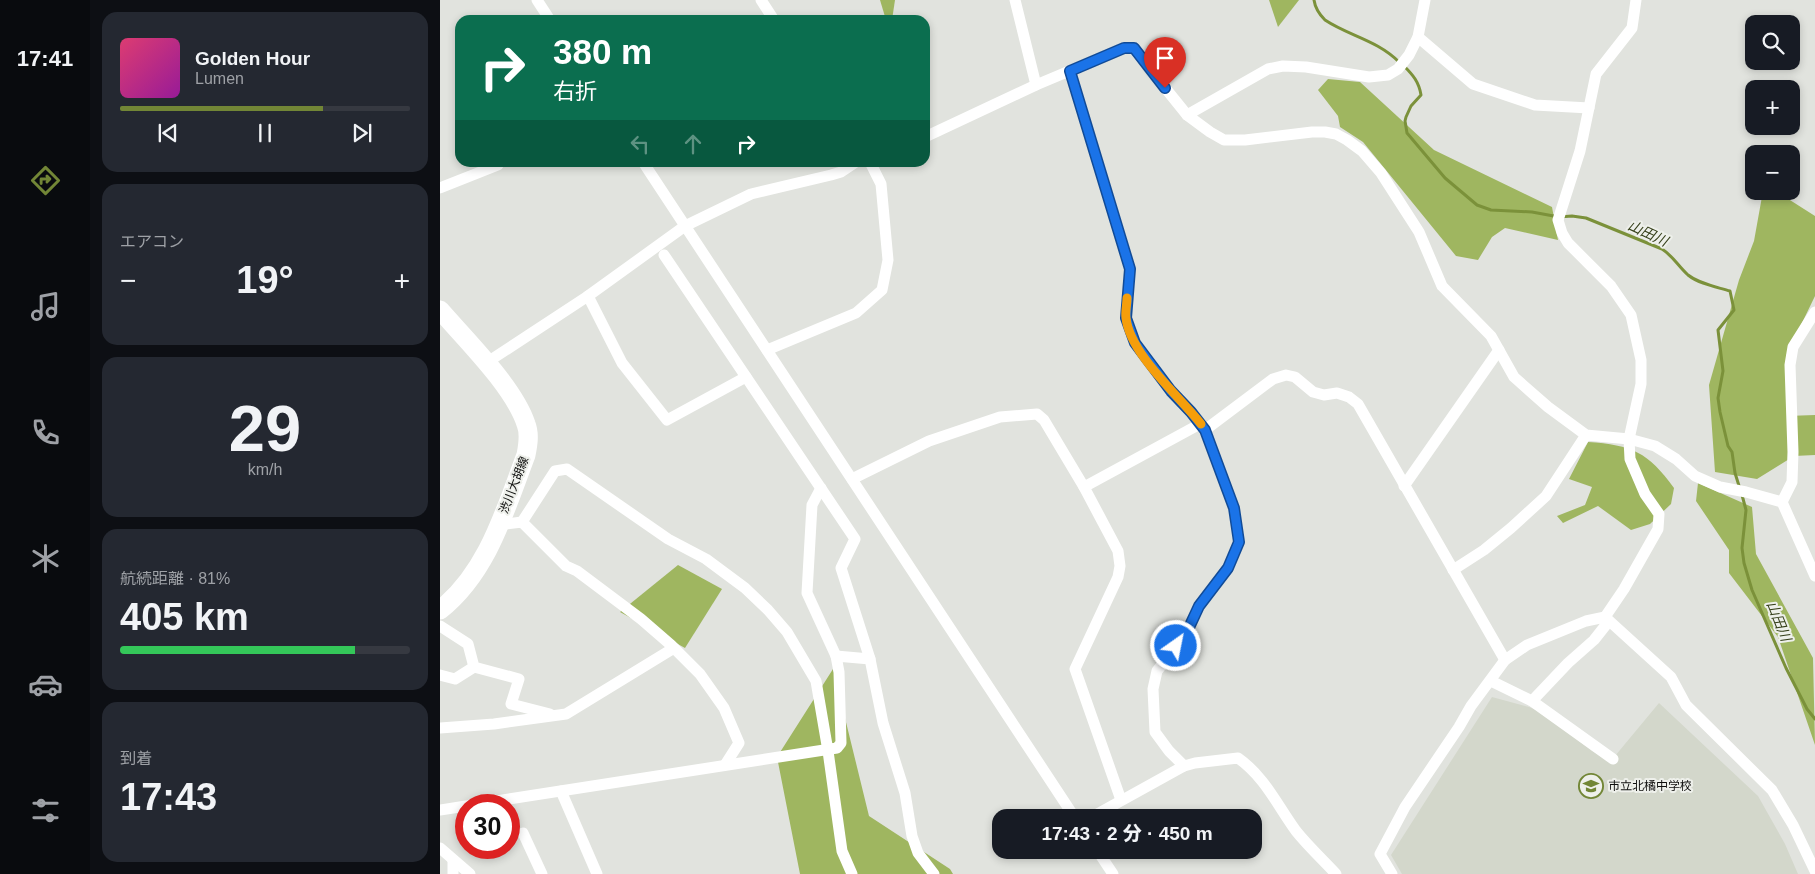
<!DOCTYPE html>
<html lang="ja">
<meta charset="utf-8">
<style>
:root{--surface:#171b24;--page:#242831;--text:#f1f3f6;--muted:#9ea1a6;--line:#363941;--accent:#728636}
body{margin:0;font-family:Helvetica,"Noto Sans JP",sans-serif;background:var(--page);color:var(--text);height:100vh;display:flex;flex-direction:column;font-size:19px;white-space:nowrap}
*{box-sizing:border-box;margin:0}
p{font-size:16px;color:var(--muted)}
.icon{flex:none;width:28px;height:28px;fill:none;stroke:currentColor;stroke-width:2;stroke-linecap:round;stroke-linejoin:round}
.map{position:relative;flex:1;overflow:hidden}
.side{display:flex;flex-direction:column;gap:12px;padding:12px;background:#0d0f14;width:350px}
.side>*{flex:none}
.top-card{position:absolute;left:15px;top:15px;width:475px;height:152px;border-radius:15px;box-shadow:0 2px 8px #0003;background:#0b6e4f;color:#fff;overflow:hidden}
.fabs{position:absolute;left:1305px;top:15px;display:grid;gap:10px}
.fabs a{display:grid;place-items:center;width:55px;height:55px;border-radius:10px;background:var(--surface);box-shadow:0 2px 8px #0003;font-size:25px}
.speed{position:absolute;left:15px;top:794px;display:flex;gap:10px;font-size:25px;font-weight:700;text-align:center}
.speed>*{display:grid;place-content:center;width:65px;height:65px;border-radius:50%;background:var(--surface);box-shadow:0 2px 8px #0003;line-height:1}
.speed .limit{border:8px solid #d22;background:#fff;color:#111}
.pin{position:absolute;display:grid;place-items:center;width:42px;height:42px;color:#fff;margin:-51px -21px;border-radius:50% 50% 50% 0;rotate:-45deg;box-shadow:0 0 5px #0007}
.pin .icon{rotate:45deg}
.me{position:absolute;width:55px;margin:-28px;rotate:33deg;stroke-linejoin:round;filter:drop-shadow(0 0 4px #0008)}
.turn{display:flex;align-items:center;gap:18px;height:105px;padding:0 15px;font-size:22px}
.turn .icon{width:65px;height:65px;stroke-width:2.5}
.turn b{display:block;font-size:35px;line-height:42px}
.lanes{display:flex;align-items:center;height:48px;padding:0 15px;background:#0003;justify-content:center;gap:25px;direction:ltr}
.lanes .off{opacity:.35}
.big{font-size:38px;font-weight:800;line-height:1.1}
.side .card{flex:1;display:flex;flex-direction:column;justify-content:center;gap:8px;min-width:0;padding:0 18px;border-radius:15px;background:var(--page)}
.side .dial{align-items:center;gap:0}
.dial b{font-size:65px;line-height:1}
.song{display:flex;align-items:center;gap:15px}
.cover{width:60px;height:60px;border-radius:8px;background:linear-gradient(135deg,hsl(340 70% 55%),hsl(300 70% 35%))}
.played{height:5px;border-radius:2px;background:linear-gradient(90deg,var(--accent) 70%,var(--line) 70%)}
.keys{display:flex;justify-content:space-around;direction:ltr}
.heat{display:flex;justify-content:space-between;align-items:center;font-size:28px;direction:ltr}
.charge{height:8px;border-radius:4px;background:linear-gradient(90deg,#34c759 81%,var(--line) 0)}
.trip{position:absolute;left:552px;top:809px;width:270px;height:50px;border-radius:15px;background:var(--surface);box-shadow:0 2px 8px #0003;font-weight:800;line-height:50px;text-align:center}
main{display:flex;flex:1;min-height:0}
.menu{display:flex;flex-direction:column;width:90px;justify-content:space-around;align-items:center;background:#090b0e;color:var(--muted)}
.menu .icon{width:35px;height:35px}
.menu .active{color:var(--accent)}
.menu b{font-size:22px;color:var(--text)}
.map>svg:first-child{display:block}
.built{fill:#d3d7cb}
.forest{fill:#9fb660}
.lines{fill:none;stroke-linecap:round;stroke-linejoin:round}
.stream{stroke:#7b913a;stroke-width:3}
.street{stroke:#fff;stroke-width:11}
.primary{stroke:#fff;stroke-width:19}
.route-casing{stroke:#114b97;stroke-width:12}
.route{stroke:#1a73e8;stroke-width:9}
.slow{stroke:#f59e0b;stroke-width:9}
.labels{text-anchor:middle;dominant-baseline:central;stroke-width:4;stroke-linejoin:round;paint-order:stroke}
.street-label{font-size:12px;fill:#0e0e0d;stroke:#eef0eb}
.poi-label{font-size:12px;fill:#0e0e0d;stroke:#eef0eb;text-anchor:start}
.water-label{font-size:14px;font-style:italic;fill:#36401b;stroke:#eef0eb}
</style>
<main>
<nav class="menu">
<b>17:41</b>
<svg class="icon active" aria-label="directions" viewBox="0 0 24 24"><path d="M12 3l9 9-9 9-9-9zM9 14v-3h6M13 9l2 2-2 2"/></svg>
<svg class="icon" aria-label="music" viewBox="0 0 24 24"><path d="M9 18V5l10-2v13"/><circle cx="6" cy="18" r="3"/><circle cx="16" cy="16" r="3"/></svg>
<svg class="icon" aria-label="phone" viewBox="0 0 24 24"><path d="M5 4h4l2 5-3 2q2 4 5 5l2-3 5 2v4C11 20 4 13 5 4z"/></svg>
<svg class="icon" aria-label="climate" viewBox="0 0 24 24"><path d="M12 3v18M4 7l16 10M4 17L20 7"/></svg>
<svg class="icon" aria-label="car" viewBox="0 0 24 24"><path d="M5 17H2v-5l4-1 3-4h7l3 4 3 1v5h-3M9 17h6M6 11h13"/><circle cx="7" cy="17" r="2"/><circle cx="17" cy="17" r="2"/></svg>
<svg class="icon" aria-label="filters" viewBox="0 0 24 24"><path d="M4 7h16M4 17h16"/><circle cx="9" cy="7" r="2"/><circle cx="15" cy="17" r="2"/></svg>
</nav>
<section class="side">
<div class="card">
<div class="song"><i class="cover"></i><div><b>Golden Hour</b><p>Lumen</p></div></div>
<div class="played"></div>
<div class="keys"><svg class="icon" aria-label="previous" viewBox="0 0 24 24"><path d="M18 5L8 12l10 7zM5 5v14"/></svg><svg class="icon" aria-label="pause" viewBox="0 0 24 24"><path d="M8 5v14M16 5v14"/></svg><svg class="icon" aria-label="next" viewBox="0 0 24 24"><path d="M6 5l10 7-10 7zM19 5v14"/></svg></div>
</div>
<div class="card"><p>エアコン</p>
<div class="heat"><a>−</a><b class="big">19°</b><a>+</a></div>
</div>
<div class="card dial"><b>29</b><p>km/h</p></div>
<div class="card"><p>航続距離 · 81%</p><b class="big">405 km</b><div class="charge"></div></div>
<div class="card"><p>到着</p><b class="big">17:43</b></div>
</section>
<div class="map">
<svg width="1375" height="874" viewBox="0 0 1375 874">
<rect width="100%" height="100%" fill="#e1e3de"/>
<polygon class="built" points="1052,697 1089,707 1101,712 1152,751 1170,762 1219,703 1318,796 1345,844 1358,874 962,874 951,855"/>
<g class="forest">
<polygon points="440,0 455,0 452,20 446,20"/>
<polygon points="829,0 859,0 838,27"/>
<polygon points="888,79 920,82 994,150 1112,207 1118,240 1065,228 1052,237 1038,260 1016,256 923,142 900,127 898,116 878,90"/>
<polygon points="1323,191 1341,191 1342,195 1375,216 1375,296 1346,356 1347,416 1375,415 1375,455 1354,456 1317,479 1275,472 1269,385 1299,280 1314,241"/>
<path d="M 1148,442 C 1192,445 1208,452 1234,488 L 1231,504 L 1210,524 L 1191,530 L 1158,506 L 1123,523 L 1117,516 L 1145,505 L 1152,487 L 1129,479 Z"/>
<polygon points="1258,483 1312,507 1316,554 1373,658 1375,745 1338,637 1289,573 1289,550 1256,501"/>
<polygon points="238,565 282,589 245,648 180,612"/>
<polygon points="393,669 429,816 510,869 513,874 360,874 337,757"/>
</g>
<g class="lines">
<g class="stream">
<path d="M 874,0 C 875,7 880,15 885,20 C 909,36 937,40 959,62"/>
<path d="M 964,66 C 973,75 979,82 981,95 L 971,106 L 966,117 L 965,121 L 967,133 L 1005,178 L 1037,205 L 1051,210 L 1092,212 L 1119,217 L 1132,216 L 1146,218 L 1222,249 C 1233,256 1238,266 1248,275 C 1259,284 1277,287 1290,291 L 1294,310 L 1278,330 L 1283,371 L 1278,398 L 1280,412 L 1288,446 L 1292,452 L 1295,473 L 1300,489"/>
<polyline points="1302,495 1306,510 1302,548 1304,563 1312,590 1346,668 1367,709 1375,719"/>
</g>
<g class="street">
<polyline points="97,0 110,20"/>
<polyline points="321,0 334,20"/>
<polyline points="575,0 596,85"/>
<polyline points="978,37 1033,84 1095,105 1149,108"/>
<path d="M 630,71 L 690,269 L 686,318 L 695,343 L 731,391 L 751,412 L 765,430 L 794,508 L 799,542 L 788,568 L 759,606 L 746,634 L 717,671 L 713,689 L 715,732 L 729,751 L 744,766 L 755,763 L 798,758 C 825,777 837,805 856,831 C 868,846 883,860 896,874"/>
<polyline points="747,115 828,69 843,66 866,67 929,77 948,75 958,69 969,55 978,37 985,0"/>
<polyline points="485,137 596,85 684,48 693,48 747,115 770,132 784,140 805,140 872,132 885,132 896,134 907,140 922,151 941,173 979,232 1002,286 1051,336 1074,377 1083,385 1108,407 1146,435 1189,439 1215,446 1236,459 1255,476 1280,487 1306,492 1342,502 1375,576"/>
<polyline points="203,162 635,818"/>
<polyline points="0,188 58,165"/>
<polyline points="224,255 415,539 401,568 430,659"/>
<polyline points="148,296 182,363 227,420 306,377"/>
<polyline points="327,350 416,313 442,290 448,260 441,184 430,162"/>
<polyline points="46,363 148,296 245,226 311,194 391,175 401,172 416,162"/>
<polyline points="765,430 833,379 846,375 855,377 873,392 884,395 897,393 909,397 918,404 1065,660"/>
<polyline points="412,479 489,441 560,417 597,414 604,420 644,487 678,551 680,566 678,577 635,669 681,800"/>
<polyline points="964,486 1059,350"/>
<polyline points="644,487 760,424"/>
<polyline points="381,488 372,505 367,593 396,656"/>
<polyline points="1342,502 1352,482 1353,452 1350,365 1353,347 1375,312"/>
<polyline points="82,522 115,471 127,469 228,539 266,559 305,588 328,610 347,632 376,681 388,751 402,851 412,874"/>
<polyline points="58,525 82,522 126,566 137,571 201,619 231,645 260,674 284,708 299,743 285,765"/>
<polyline points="1013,570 1044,550 1071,528 1106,496 1146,435"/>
<polyline points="1165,617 1231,677 1246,705 1332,790 1353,825 1375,871"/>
<polyline points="0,626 28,644 34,667 79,679 71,704 110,714"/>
<polyline points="0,675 15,679 34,667"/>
<polyline points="1051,681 1092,701 1173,759"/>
<polyline points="1092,701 1128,663 1154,640 1169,621"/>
<polyline points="0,728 54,724 126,714 234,648"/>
<polyline points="121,791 157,874"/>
<polyline points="30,805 397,748 401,743 399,672 396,656 430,659 443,723 465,793 472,836 478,853 494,874"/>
<polyline points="0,810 26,806"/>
<polyline points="650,818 744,766"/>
<polyline points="83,833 102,874"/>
<polyline points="0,848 30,874"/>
<polyline points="657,850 673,874"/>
<polyline points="13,874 13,861"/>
<polyline points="952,874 940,854 965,807 1019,727 1031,706 1065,660 1087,645 1146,621 1165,617 1184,589 1218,529 1219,514 1205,494 1190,459 1189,439 1201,384 1201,360 1191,315 1171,286 1128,243 1122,233 1118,220 1140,151 1156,74 1192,28 1196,0"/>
</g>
<path class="primary" d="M 0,310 C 26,340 74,387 86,424 C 90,434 88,445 86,455 C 65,510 48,572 0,610"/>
</g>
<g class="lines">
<defs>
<polyline id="route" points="725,88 694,48 684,48 630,71 690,269 686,318 695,343 731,391 751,412 765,430 794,508 799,542 788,568 759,606 746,634 736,646"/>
</defs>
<use href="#route" class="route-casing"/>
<use href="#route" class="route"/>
<path class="slow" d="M 687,298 C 687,305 685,312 686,318 C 690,354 739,396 761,424"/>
</g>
<defs>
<symbol id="school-ring" viewBox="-11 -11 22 22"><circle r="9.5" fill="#eef0eb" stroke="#728636" stroke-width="1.5"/><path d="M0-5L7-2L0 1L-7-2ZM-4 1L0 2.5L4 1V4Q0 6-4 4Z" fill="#728636"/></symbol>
</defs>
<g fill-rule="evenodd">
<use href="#school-ring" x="1137" y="772" width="28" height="28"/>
</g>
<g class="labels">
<g class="street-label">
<text transform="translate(74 485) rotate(-69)">渋川大胡線</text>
</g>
<g class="poi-label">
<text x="1168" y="786">市立北橘中学校</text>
</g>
<g class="water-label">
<text transform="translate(1208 233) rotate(25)">山田川</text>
<text transform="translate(1339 621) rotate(68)">山田川</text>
</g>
</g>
</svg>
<div class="fabs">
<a><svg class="icon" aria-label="search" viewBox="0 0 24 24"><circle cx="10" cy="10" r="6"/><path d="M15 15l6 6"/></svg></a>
<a>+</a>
<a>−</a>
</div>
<div class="speed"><div class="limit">30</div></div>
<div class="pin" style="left:725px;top:88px;background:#d93025"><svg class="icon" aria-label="arrive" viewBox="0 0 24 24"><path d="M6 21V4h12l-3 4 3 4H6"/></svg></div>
<svg class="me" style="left:736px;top:646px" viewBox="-20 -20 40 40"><circle r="17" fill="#1a73e8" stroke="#fff" stroke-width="3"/><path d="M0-11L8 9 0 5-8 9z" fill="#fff"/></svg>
<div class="trip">17:43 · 2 分 · 450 m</div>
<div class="top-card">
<div class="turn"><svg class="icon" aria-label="right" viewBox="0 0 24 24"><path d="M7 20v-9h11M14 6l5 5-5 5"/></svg><div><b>380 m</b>右折</div></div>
<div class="lanes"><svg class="icon off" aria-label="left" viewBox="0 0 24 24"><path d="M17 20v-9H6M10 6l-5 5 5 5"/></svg><svg class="icon off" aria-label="ahead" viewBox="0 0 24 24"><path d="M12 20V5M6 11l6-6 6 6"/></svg><svg class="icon" aria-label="right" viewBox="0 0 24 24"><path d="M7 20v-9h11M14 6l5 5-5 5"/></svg></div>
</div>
</div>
</main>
